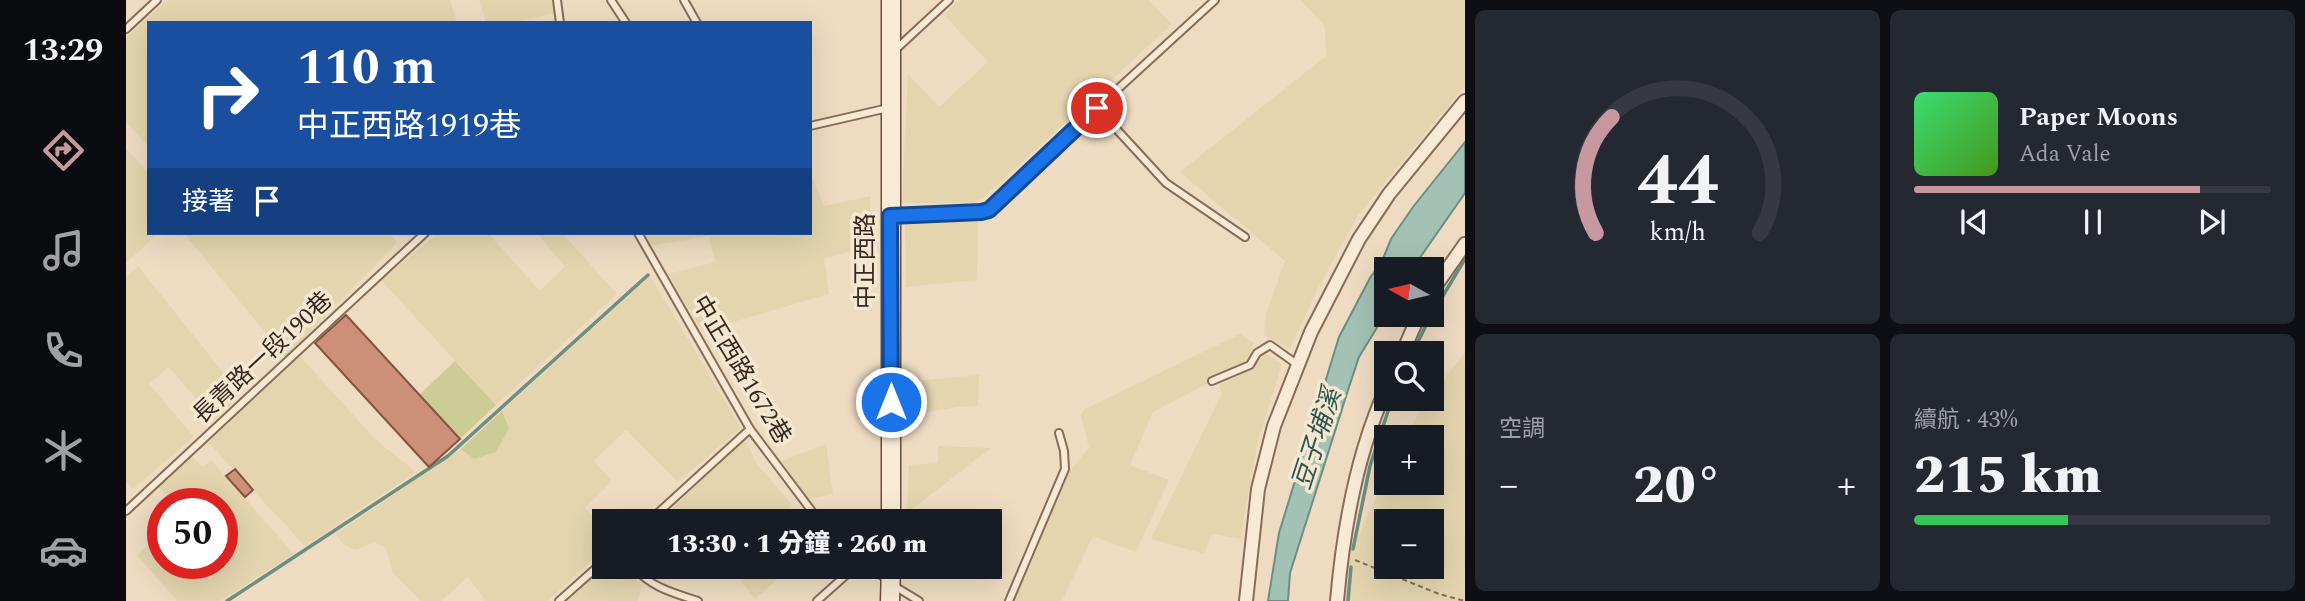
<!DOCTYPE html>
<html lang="zh-TW">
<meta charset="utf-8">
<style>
:root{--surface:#171b24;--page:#242831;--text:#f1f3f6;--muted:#9ea1a6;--line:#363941;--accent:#c898a0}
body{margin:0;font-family:Spectral,"Noto Sans TC",serif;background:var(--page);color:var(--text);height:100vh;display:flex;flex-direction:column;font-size:26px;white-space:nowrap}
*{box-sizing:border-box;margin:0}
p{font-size:23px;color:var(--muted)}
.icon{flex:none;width:38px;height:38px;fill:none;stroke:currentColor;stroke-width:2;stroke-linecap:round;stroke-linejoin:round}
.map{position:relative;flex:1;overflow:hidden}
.sheet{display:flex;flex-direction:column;gap:10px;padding:10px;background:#0d0f14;width:840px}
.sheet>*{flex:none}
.guide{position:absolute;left:21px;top:21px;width:665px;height:214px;border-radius:0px;box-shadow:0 7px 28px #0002;background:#1a4fa0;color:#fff;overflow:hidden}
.needle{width:46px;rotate:278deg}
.buttons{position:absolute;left:1248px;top:257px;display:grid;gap:14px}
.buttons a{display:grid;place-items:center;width:70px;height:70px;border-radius:0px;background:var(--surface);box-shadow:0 7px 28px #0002;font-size:35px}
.speed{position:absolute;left:21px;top:488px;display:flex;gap:14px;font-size:35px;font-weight:700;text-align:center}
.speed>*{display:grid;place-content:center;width:91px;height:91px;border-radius:50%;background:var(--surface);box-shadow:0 7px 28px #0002;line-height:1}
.speed .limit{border:10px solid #d22;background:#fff;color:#111}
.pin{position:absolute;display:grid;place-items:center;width:60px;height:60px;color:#fff;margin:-30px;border:4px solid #fff;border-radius:50%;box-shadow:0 2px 7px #0007}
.me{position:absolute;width:77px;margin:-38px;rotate:0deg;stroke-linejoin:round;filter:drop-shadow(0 0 5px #0008)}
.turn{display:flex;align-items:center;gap:24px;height:147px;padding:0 35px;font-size:32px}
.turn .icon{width:91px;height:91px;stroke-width:2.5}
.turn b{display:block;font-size:49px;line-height:60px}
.then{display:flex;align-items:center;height:66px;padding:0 35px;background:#0003;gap:14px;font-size:26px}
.big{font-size:52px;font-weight:800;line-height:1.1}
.sheet .tile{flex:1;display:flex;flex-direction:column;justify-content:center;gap:10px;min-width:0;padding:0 24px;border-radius:10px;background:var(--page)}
.sheet .dial{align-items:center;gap:0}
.dial svg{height:182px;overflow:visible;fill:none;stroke:var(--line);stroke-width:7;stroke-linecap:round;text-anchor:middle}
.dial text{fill:var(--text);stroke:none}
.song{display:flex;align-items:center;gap:21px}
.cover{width:84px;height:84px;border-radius:10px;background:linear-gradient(135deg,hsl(140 70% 55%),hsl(100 70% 35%))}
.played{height:7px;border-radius:4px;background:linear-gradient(90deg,var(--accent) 80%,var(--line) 80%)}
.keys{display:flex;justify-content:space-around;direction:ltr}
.heat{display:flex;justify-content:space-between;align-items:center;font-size:38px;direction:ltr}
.charge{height:10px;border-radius:5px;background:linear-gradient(90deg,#34c759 43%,var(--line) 0)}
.sheet .tiles{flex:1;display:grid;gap:10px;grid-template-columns:repeat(2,1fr)}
.trip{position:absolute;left:466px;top:509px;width:410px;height:70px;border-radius:0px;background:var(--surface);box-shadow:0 7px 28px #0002;font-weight:800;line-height:70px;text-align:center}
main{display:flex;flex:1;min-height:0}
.dock{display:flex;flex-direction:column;width:126px;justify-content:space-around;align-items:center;background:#090b0e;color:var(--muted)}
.dock .icon{width:49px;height:49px}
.dock .on{color:var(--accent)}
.dock b{font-size:32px;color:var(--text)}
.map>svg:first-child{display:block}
.farmland{fill:#e4d5af;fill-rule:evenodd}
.green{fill:#cccc96}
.water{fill:#a4c1b5;stroke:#6b8f81;stroke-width:2}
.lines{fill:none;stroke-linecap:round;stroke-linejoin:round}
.stream{stroke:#6b8f81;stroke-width:3.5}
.building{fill:#cc9078;stroke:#87533f;stroke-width:2}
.service-casing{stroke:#886c59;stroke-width:10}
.minor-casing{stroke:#886c59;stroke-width:16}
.secondary-casing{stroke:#6a4d3c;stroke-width:21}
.path{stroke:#886c59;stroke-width:2;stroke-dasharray:5 3.5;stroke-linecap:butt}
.service{stroke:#f9ead5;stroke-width:6}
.minor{stroke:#f9ead5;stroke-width:12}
.secondary{stroke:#f9ead5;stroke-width:18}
.route-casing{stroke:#114b97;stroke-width:18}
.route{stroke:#1a73e8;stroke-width:12}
.labels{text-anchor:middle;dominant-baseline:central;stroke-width:7;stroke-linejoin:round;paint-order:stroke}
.street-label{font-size:24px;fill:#38271d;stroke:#f5e7d2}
.water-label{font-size:26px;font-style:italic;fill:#2d574f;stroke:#f5e7d2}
</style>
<main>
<nav class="dock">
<b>13:29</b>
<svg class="icon on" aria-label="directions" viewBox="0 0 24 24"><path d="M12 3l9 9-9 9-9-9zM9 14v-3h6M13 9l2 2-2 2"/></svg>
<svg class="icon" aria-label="music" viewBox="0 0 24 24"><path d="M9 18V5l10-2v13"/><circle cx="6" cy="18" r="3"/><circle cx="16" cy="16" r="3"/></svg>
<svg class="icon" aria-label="phone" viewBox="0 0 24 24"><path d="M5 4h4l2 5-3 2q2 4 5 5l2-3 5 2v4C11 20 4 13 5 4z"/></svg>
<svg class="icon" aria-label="climate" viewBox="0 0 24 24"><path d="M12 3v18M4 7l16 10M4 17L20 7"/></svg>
<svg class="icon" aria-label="car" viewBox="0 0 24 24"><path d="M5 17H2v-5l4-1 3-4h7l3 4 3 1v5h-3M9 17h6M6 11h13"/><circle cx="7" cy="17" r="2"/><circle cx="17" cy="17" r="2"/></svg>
</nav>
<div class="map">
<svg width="1339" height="601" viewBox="0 0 1339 601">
<rect width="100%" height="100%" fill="#eedbc2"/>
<g class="farmland">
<polygon points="41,0 324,0 331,23 23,23 23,147 0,122 0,38"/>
<polygon points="353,0 428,0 432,12 384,23 360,23"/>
<polygon points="834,0 1023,0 1046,24 858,197 847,203 776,203 782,74 813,107 862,62 818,15"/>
<polygon points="1174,0 1339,0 1339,86 1232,215 1192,288 1164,349 1138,335 1140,314 1159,261 1054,172 1200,56 1199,26"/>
<polygon points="0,149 23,173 23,233 33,233 0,263"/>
<polygon points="684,173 698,206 745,196 741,246 698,259 703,294 576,331 542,274 590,262 582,236 524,246 516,233 581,233 583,236 596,233 684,233"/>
<polygon points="852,218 851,280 780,287 779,220"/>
<polygon points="58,233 264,233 271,243 159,357"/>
<polygon points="313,233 362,233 414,291 439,267 411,233 436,233 491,294 370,405 255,280"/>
<polygon points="12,266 107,385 98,393 107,403 88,420 43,367 23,384 68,437 7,489 0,481 0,277"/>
<polygon points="524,276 615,428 552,482 500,430 468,461 486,481 459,508 478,528 478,549 422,601 360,601 342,577 315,601 295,601 267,573 260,548 249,542 229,550 217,544 210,534 335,449 348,459 383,428 376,411"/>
<polygon points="1114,334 1128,343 1121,363 1027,412 1004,465 1043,480 1010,552 967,536 936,601 881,601 943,472 963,448 955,415 959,409"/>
<polygon points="1133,350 1156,364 1132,441 1114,539 1086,534 1078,554 1025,539 1096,393 1093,385 1126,369"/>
<path d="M 1339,352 L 1339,601 L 1216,601 L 1219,551 L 1226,550 L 1260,475 L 1260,483 L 1306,483 L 1306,438 L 1280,437 L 1296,406 L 1302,399 L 1306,399 L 1306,395 ZM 1260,522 L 1306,522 L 1306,567 L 1260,567 Z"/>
<polygon points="174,356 249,439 290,472 179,546 82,442"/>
<polygon points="853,375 852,406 831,407 781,416 779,382"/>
<polygon points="618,438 631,464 666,505 650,521 542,522 538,517"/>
<polygon points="700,444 707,494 681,499 656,461"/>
<polygon points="812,446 865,448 781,513 783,465 812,463"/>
<polygon points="65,455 76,467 85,460 168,554 94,601 51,601 11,555 37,533 37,564 96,564 96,504 48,504 32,485"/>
<polygon points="478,564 478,567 500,567 516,586 511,601 438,601"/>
<polygon points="604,567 663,567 664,568 629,599"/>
</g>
<g class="green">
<polygon points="329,361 370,405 334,439 293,395"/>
<polygon points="376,411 383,428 370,452 348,459 335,449"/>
</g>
<polygon class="water" points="1339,142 1339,193 1286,269 1260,270 1260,313 1233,357 1223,387 1164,573 1162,601 1142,601 1153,533 1213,337 1244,278 1256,261 1265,239 1287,207"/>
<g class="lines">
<g class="stream">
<polyline points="1306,314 1339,259"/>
<polyline points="1286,354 1305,315"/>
<polyline points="1227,549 1244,466 1266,399"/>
<polyline points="101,601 322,456 522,275"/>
<polyline points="1222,601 1225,567"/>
</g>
</g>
<g class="building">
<polygon points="220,315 334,439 303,467 189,343"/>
<polygon points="109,469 127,490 119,497 100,476"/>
</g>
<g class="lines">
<defs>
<g id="service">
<polyline points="431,0 434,23"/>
<polyline points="485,0 500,23"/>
<polyline points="558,0 571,23"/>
<polyline points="0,29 31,0"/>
<polyline points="768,51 823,0"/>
<polyline points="971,108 1089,0"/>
<polyline points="684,126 762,108"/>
<polyline points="767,216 855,212 863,210 971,108 1040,183 1119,237"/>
<polyline points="512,233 624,429 694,522"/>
<polyline points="1086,381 1124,365 1131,353 1144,345 1172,365"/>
<polyline points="0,511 299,233"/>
<polyline points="522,522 624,429"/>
<path d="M 508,567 C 524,587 547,593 572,601"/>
<polyline points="746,567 765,584 793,601"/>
<polyline points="433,601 478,561"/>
<polyline points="691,601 729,567"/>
<polyline points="883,601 939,469 938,451 933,433"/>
</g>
<g id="minor">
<polyline points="1306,291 1339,244"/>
<polyline points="1276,354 1293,315"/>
<polyline points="1120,601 1132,489 1148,426 1185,332 1233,239 1263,194 1339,101"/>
<path d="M 1211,601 C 1217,532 1231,453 1260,389"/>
</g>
<g id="secondary">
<polyline points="765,522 765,0"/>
<polyline points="764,601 765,567"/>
</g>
</defs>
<use href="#service" class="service-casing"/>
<use href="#minor" class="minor-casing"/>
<use href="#secondary" class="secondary-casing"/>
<polyline class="path" points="1229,560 1313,594 1339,601"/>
<use href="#service" class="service"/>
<use href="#minor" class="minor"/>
<use href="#secondary" class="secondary"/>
</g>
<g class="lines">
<defs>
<polyline id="route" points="765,402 764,216 855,212 863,210 971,108"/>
</defs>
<use href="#route" class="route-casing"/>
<use href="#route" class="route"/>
</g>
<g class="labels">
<g class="street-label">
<text transform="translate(740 261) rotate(-90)">中正西路</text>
<text transform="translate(137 358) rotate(-43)">長青路一段190巷</text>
<text transform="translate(615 370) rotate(59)">中正西路1672巷</text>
</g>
<g class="water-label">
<text transform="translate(1191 439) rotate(-72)">豆子埔溪</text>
</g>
</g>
</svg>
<div class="buttons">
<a><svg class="needle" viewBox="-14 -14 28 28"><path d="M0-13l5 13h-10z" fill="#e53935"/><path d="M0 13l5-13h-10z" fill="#9ea1a6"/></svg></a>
<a><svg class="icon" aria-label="search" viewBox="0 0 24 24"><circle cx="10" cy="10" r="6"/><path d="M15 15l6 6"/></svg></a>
<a>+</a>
<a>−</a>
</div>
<div class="speed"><div class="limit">50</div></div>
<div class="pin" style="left:971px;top:108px;background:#d93025"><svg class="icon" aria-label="arrive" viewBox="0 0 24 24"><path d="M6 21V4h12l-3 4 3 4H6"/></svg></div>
<svg class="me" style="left:765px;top:402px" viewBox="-20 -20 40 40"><circle r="17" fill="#1a73e8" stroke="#fff" stroke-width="3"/><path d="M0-11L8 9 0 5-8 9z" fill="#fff"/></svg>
<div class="trip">13:30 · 1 分鐘 · 260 m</div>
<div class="guide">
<div class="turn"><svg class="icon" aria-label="right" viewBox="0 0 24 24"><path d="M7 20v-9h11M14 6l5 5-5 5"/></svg><div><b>110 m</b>中正西路1919巷</div></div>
<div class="then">接著<svg class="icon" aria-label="arrive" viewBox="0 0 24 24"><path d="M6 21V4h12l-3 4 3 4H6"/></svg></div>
</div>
</div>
<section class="sheet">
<div class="tiles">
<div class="tile dial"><svg viewBox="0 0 100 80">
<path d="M14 69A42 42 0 1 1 86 69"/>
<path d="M14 69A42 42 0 0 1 21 18" stroke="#c898a0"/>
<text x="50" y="56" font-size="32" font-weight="700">44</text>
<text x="50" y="72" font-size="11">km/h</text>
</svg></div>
<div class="tile">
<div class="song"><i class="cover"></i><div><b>Paper Moons</b><p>Ada Vale</p></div></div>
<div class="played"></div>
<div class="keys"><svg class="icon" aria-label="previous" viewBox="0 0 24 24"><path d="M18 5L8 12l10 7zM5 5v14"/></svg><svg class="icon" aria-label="pause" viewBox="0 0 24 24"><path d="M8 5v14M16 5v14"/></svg><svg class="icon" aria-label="next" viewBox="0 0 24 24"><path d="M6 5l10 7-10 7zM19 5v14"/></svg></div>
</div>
<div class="tile"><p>空調</p>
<div class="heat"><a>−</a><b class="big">20°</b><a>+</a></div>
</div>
<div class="tile"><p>續航 · 43%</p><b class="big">215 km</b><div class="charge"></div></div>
</div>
</section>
</main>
